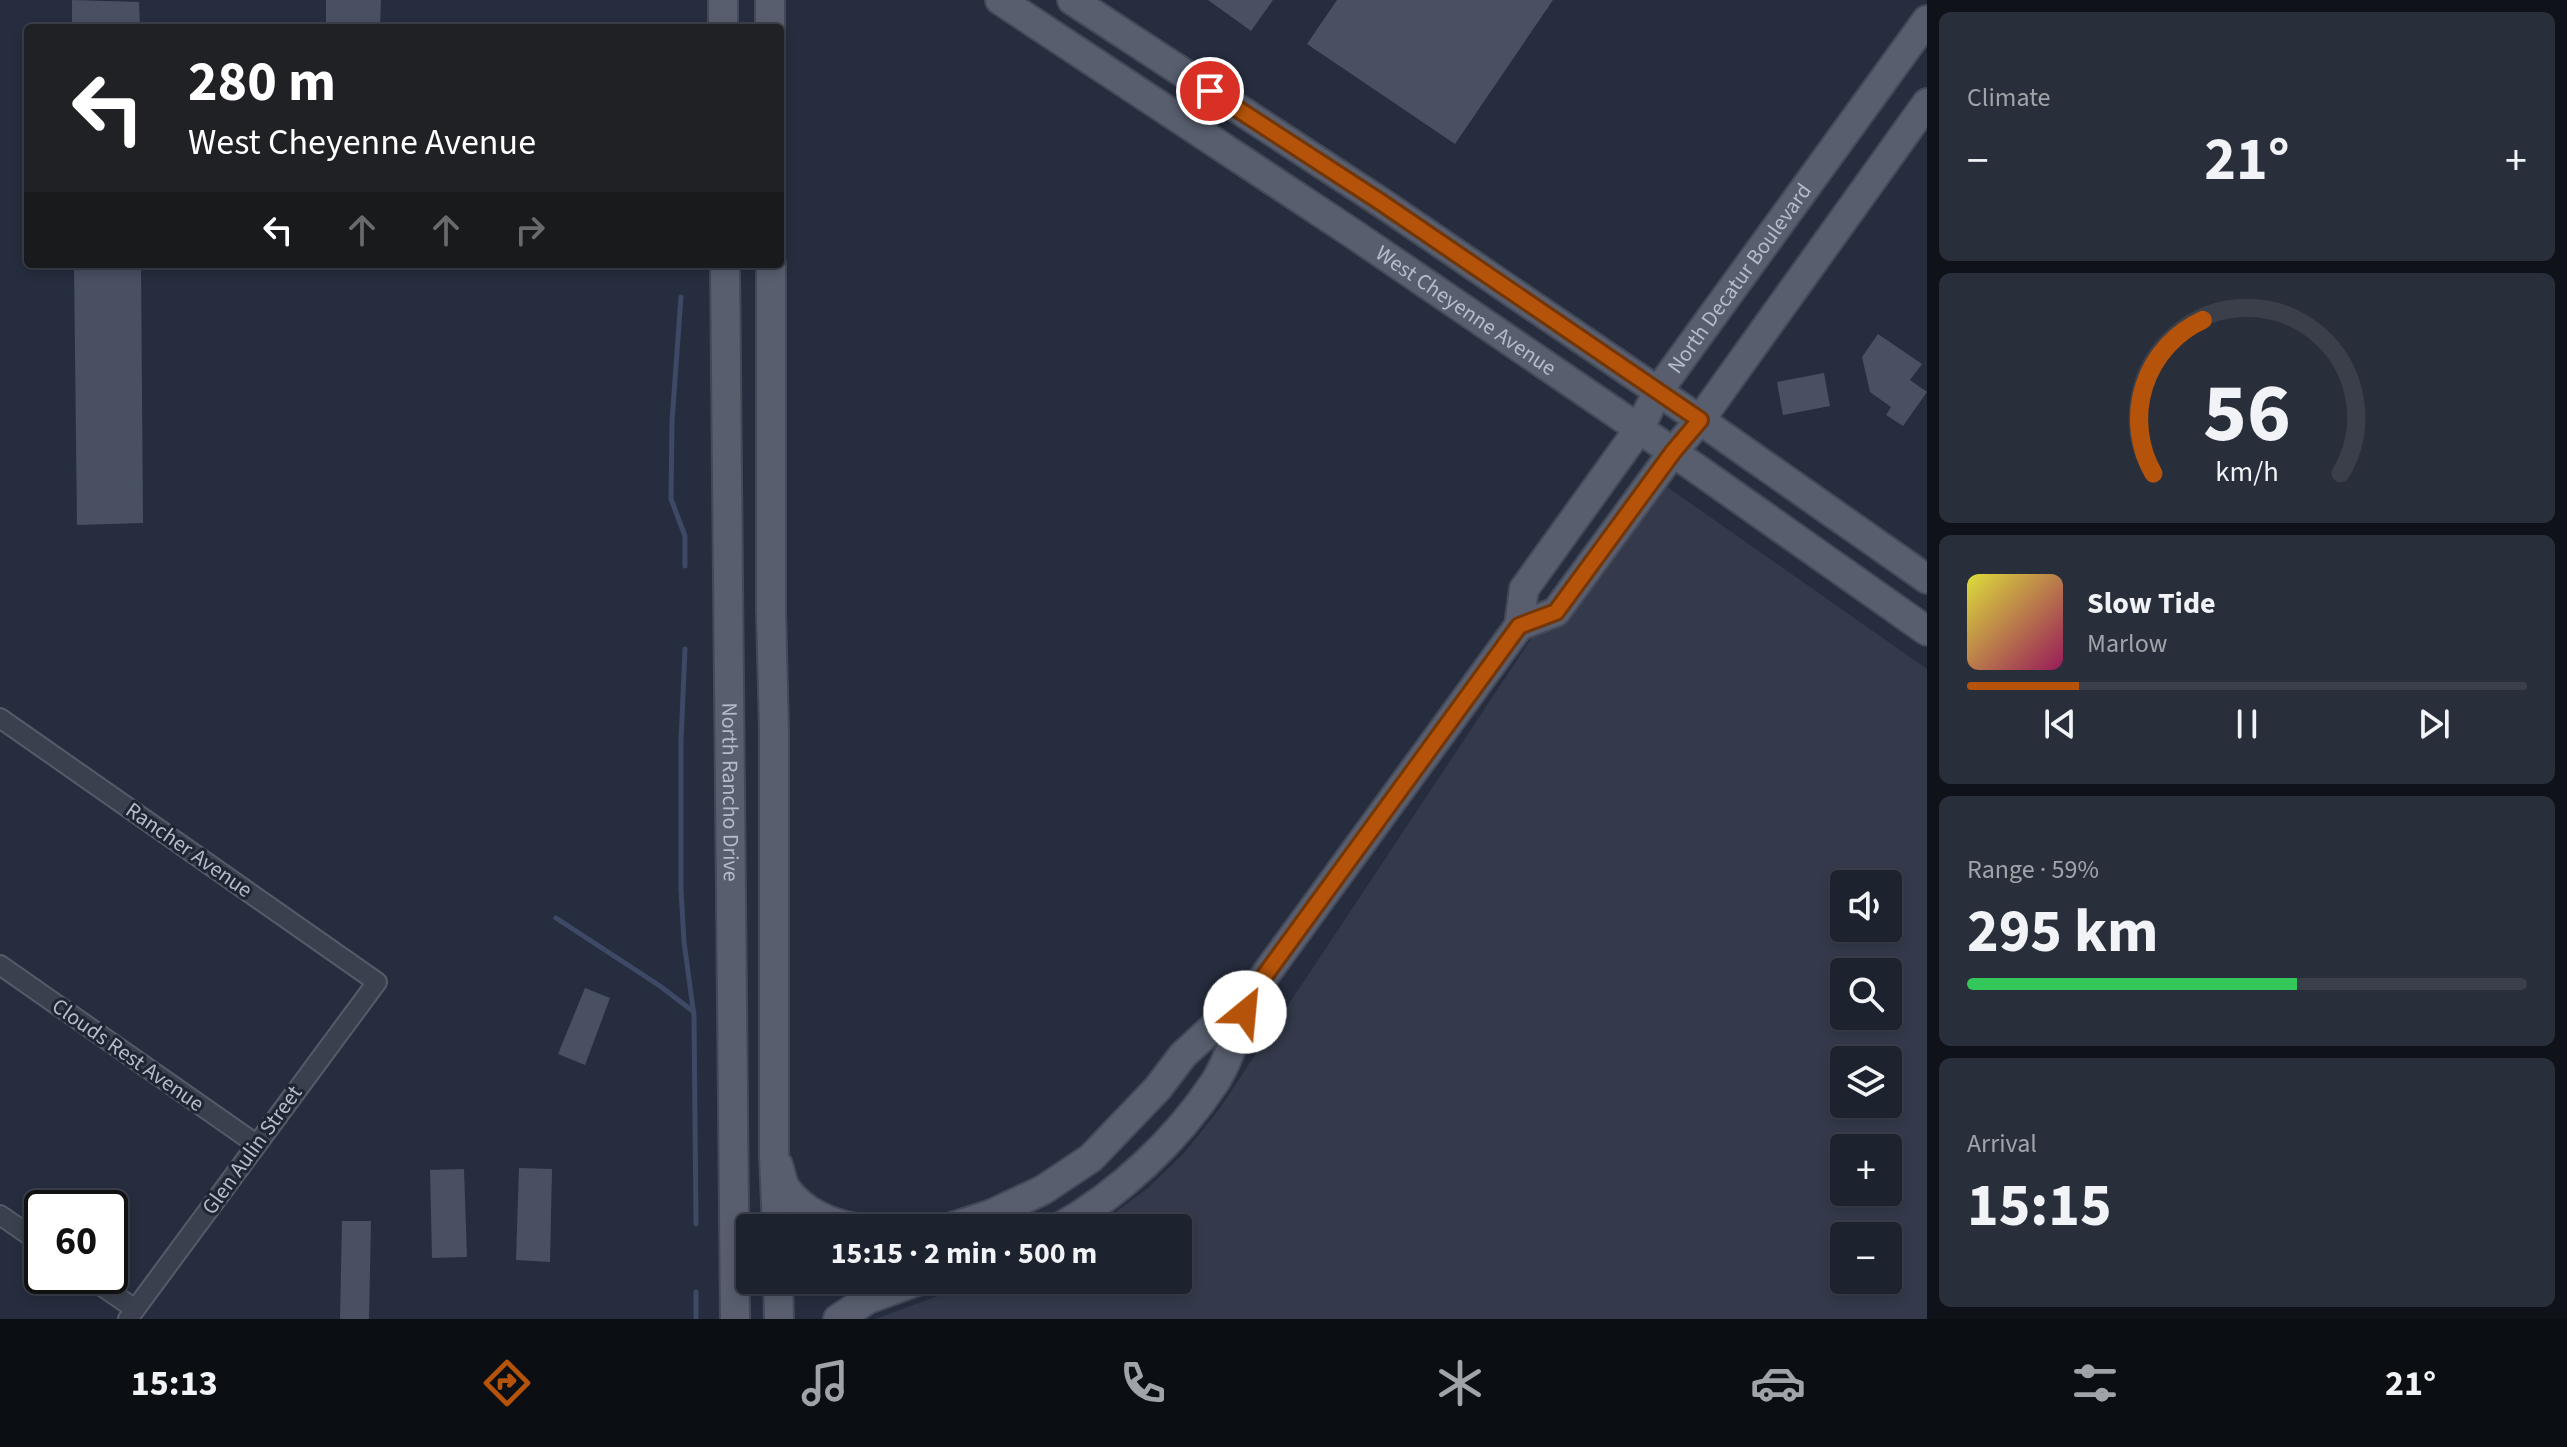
<!DOCTYPE html>
<meta charset="utf-8">
<style>
:root{--surface:#1c222e;--page:#292f3a;--text:#f1f3f6;--muted:#a0a4aa;--line:#3a3f4a;--accent:#b45309}
body{margin:0;font-family:"Source Sans 3",sans-serif;background:var(--page);color:var(--text);height:100vh;display:flex;flex-direction:column;font-size:30px;white-space:nowrap}
*{box-sizing:border-box;margin:0}
p{font-size:26px;color:var(--muted)}
.icon{flex:none;width:44px;height:44px;fill:none;stroke:currentColor;stroke-width:2;stroke-linecap:round;stroke-linejoin:round}
.map{position:relative;flex:1;overflow:hidden}
.sheet{display:flex;flex-direction:column;gap:12px;padding:12px;background:#0f1319;width:640px}
.sheet>*{flex:none}
.banner{position:absolute;left:24px;top:24px;width:760px;height:244px;border-radius:8px;box-shadow:0 4px 12px #0003,0 0 0 2px var(--line);background:#202124;color:#fff;overflow:hidden}
.buttons{position:absolute;left:1830px;top:870px;display:grid;gap:16px}
.buttons a{display:grid;place-items:center;width:72px;height:72px;border-radius:8px;background:var(--surface);box-shadow:0 4px 12px #0003,0 0 0 2px var(--line);font-size:40px}
.speed{position:absolute;left:24px;top:1190px;display:flex;gap:16px;font-size:40px;font-weight:700;text-align:center}
.speed>*{display:grid;place-content:center;width:104px;height:104px;border-radius:50%;background:var(--surface);box-shadow:0 4px 12px #0003,0 0 0 2px var(--line);line-height:1}
.speed .limit{border:4px solid #111;border-radius:12px;background:#fff;color:#111}
.pin{position:absolute;display:grid;place-items:center;width:68px;height:68px;color:#fff;margin:-34px;border:4px solid #fff;border-radius:50%;box-shadow:0 2px 8px #0007}
.me{position:absolute;width:88px;margin:-44px;rotate:28deg;stroke-linejoin:round;filter:drop-shadow(0 0 6px #0008)}
.turn{display:flex;align-items:center;gap:28px;height:168px;padding:0 32px;font-size:36px}
.turn .icon{width:104px;height:104px;stroke-width:2.5}
.turn b{display:block;font-size:56px;line-height:68px}
.lanes{display:flex;align-items:center;height:76px;padding:0 32px;background:#0003;justify-content:center;gap:40px;direction:ltr}
.lanes .off{opacity:.35}
.big{font-size:60px;font-weight:700;line-height:1.1}
.sheet .widget{flex:1;display:flex;flex-direction:column;justify-content:center;gap:12px;min-width:0;padding:0 28px;border-radius:12px;background:var(--page)}
.sheet .dial{align-items:center;gap:0}
.dial svg{height:208px;overflow:visible;fill:none;stroke:var(--line);stroke-width:7;stroke-linecap:round;text-anchor:middle}
.dial text{fill:var(--text);stroke:none}
.song{display:flex;align-items:center;gap:24px}
.cover{width:96px;height:96px;border-radius:12px;background:linear-gradient(135deg,hsl(60 70% 55%),hsl(330 70% 35%))}
.played{height:8px;border-radius:4px;background:linear-gradient(90deg,var(--accent) 20%,var(--line) 20%)}
.keys{display:flex;justify-content:space-around;direction:ltr}
.heat{display:flex;justify-content:space-between;align-items:center;font-size:44px;direction:ltr}
.charge{height:12px;border-radius:6px;background:linear-gradient(90deg,#34c759 59%,var(--line) 0)}
.trip{position:absolute;left:736px;top:1214px;width:456px;height:80px;border-radius:8px;background:var(--surface);box-shadow:0 4px 12px #0003,0 0 0 2px var(--line);font-weight:700;line-height:80px;text-align:center}
.dock{display:flex;height:128px;justify-content:space-around;align-items:center;background:#0b0e12;color:var(--muted)}
.dock .icon{width:56px;height:56px}
.dock .selected{color:var(--accent)}
.dock b{font-size:36px;color:var(--text)}
main{display:flex;flex:1;min-height:0}
.map>svg:first-child{display:block}
.airport{fill:#343a4b;fill-rule:evenodd}
.lines{fill:none;stroke-linecap:round;stroke-linejoin:round}
.stream{stroke:#3d4965;stroke-width:5}
.building{fill:#485062}
.street-casing{stroke:#555b69;stroke-width:22}
.primary-casing{stroke:#434957;stroke-width:32}
.street{stroke:#3a404e;stroke-width:18}
.primary{stroke:#585e6e;stroke-width:28}
.route-casing{stroke:#753606;stroke-width:20}
.route{stroke:#b45309;stroke-width:14}
.labels{text-anchor:middle;dominant-baseline:central;stroke-width:6;stroke-linejoin:round;paint-order:stroke}
.street-label{font-size:22px;fill:#b6bbc9;stroke:#1f2533}
</style>
<main>
<div class="map">
<svg width="1927" height="1319" viewBox="0 0 1927 1319">
<rect width="100%" height="100%" fill="#262d3e"/>
<path class="airport" d="M 1643,470 L 1927,669 L 1927,1319 L 875,1319 L 982,1280 L 1178,1280 L 1178,1228 L 1094,1228 L 1148,1188 L 1185,1152 L 1220,1108 ZM 1844,884 L 1888,884 L 1888,928 L 1844,928 ZM 1844,972 L 1888,972 L 1888,1016 L 1844,1016 ZM 1844,1060 L 1888,1060 L 1888,1104 L 1844,1104 ZM 1844,1148 L 1888,1148 L 1888,1192 L 1844,1192 ZM 1844,1236 L 1888,1236 L 1888,1280 L 1844,1280 Z"/>
<g class="lines">
<g class="stream">
<polyline points="681,297 672,421 671,499 685,536 685,566"/>
<polyline points="685,649 681,741 681,890 684,942 694,1016 696,1224"/>
<polyline points="556,918 660,986 694,1012"/>
<polyline points="696,1292 696,1319"/>
</g>
</g>
<g class="building">
<polygon points="72,0 139,2 140,28 72,28"/>
<polygon points="326,0 381,0 380,28 326,28"/>
<polygon points="1208,0 1273,0 1251,31"/>
<polygon points="1337,0 1553,0 1455,144 1307,44"/>
<polygon points="74,264 141,264 143,523 77,525"/>
<polygon points="1878,334 1922,364 1910,380 1927,392 1903,426 1886,415 1891,407 1870,392 1862,357"/>
<polygon points="1824,373 1830,406 1783,415 1777,382"/>
<polygon points="585,988 610,998 585,1065 558,1054"/>
<polygon points="519,1168 552,1169 550,1262 516,1260"/>
<polygon points="464,1169 467,1257 432,1258 430,1170"/>
<polygon points="342,1221 371,1221 369,1319 340,1319"/>
</g>
<g class="lines">
<defs>
<g id="street">
<polyline points="0,718 377,982 128,1319"/>
<polyline points="0,965 256,1144"/>
<polyline points="0,1215 42,1244"/>
<polyline points="87,1276 135,1309"/>
</g>
<g id="primary">
<polyline points="723,0 723,28"/>
<polyline points="770,0 770,28"/>
<path id="s1" d="M 1000,0 L 1355,235 L 1673,452 L 1927,631"/>
<polyline points="1072,0 1382,203 1700,420 1927,579"/>
<path id="s2" d="M 725,264 L 735,1319"/>
<polyline points="771,264 771,610 774,732 774,1155 777,1228"/>
<polyline points="1519,626 1556,612 1673,452 1700,420 1927,103"/>
<path d="M 778,1165 C 781,1173 782,1184 787,1190 C 803,1212 831,1224 856,1228"/>
<path id="s3" d="M 949,1228 L 992,1214 L 1043,1190 L 1091,1158 L 1158,1088 L 1183,1055 L 1255,989 L 1519,626 L 1524,589 L 1639,429 L 1658,391 L 1927,20"/>
<path d="M 1059,1228 C 1120,1193 1176,1141 1215,1082 C 1230,1058 1240,1024 1251,997"/>
<polyline points="778,1280 779,1319"/>
<polyline points="838,1319 868,1299 920,1280"/>
</g>
</defs>
<use href="#street" class="street-casing"/>
<use href="#primary" class="primary-casing"/>
<use href="#street" class="street"/>
<use href="#primary" class="primary"/>
</g>
<g class="lines">
<defs>
<polyline id="route" points="1210,91 1382,203 1700,420 1673,452 1556,612 1519,626 1255,989 1245,1012"/>
</defs>
<use href="#route" class="route-casing"/>
<use href="#route" class="route"/>
</g>
<g class="labels">
<g class="street-label">
<text stroke="none"><textPath href="#s3" startOffset="1260">North Decatur Boulevard</textPath></text>
<text stroke="none"><textPath href="#s1" startOffset="560">West Cheyenne Avenue</textPath></text>
<text stroke="none"><textPath href="#s2" startOffset="528">North Rancho Drive</textPath></text>
<text transform="translate(189 850) rotate(35)">Rancher Avenue</text>
<text transform="translate(128 1055) rotate(35)">Clouds Rest Avenue</text>
<text transform="translate(252 1150) rotate(-54)">Glen Aulin Street</text>
</g>
</g>
</svg>
<div class="buttons">
<a><svg class="icon" aria-label="sound" viewBox="0 0 24 24"><path d="M4 9h4l5-4v14l-5-4H4zM17 9q2 3 0 6"/></svg></a>
<a><svg class="icon" aria-label="search" viewBox="0 0 24 24"><circle cx="10" cy="10" r="6"/><path d="M15 15l6 6"/></svg></a>
<a><svg class="icon" aria-label="layers" viewBox="0 0 24 24"><path d="M12 4l9 5-9 5-9-5zM3 14l9 5 9-5"/></svg></a>
<a>+</a>
<a>−</a>
</div>
<div class="speed"><div class="limit">60</div></div>
<div class="pin" style="left:1210px;top:91px;background:#d93025"><svg class="icon" aria-label="arrive" viewBox="0 0 24 24"><path d="M6 21V4h12l-3 4 3 4H6"/></svg></div>
<svg class="me" style="left:1245px;top:1012px" viewBox="-20 -20 40 40"><circle r="19" fill="#fff"/><path d="M0-13L10 11 0 6-10 11z" fill="#b45309"/></svg>
<div class="trip">15:15 · 2 min · 500 m</div>
<div class="banner">
<div class="turn"><svg class="icon" aria-label="left" viewBox="0 0 24 24"><path d="M17 20v-9H6M10 6l-5 5 5 5"/></svg><div><b>280 m</b>West Cheyenne Avenue</div></div>
<div class="lanes"><svg class="icon" aria-label="left" viewBox="0 0 24 24"><path d="M17 20v-9H6M10 6l-5 5 5 5"/></svg><svg class="icon off" aria-label="ahead" viewBox="0 0 24 24"><path d="M12 20V5M6 11l6-6 6 6"/></svg><svg class="icon off" aria-label="ahead" viewBox="0 0 24 24"><path d="M12 20V5M6 11l6-6 6 6"/></svg><svg class="icon off" aria-label="right" viewBox="0 0 24 24"><path d="M7 20v-9h11M14 6l5 5-5 5"/></svg></div>
</div>
</div>
<section class="sheet">
<div class="widget"><p>Climate</p>
<div class="heat"><a>−</a><b class="big">21°</b><a>+</a></div>
</div>
<div class="widget dial"><svg viewBox="0 0 100 80">
<path d="M14 69A42 42 0 1 1 86 69"/>
<path d="M14 69A42 42 0 0 1 33 10" stroke="#b45309"/>
<text x="50" y="56" font-size="32" font-weight="700">56</text>
<text x="50" y="72" font-size="11">km/h</text>
</svg></div>
<div class="widget">
<div class="song"><i class="cover"></i><div><b>Slow Tide</b><p>Marlow</p></div></div>
<div class="played"></div>
<div class="keys"><svg class="icon" aria-label="previous" viewBox="0 0 24 24"><path d="M18 5L8 12l10 7zM5 5v14"/></svg><svg class="icon" aria-label="pause" viewBox="0 0 24 24"><path d="M8 5v14M16 5v14"/></svg><svg class="icon" aria-label="next" viewBox="0 0 24 24"><path d="M6 5l10 7-10 7zM19 5v14"/></svg></div>
</div>
<div class="widget"><p>Range · 59%</p><b class="big">295 km</b><div class="charge"></div></div>
<div class="widget"><p>Arrival</p><b class="big">15:15</b></div>
</section>
</main>
<nav class="dock">
<b>15:13</b>
<svg class="icon selected" aria-label="directions" viewBox="0 0 24 24"><path d="M12 3l9 9-9 9-9-9zM9 14v-3h6M13 9l2 2-2 2"/></svg>
<svg class="icon" aria-label="music" viewBox="0 0 24 24"><path d="M9 18V5l10-2v13"/><circle cx="6" cy="18" r="3"/><circle cx="16" cy="16" r="3"/></svg>
<svg class="icon" aria-label="phone" viewBox="0 0 24 24"><path d="M5 4h4l2 5-3 2q2 4 5 5l2-3 5 2v4C11 20 4 13 5 4z"/></svg>
<svg class="icon" aria-label="climate" viewBox="0 0 24 24"><path d="M12 3v18M4 7l16 10M4 17L20 7"/></svg>
<svg class="icon" aria-label="car" viewBox="0 0 24 24"><path d="M5 17H2v-5l4-1 3-4h7l3 4 3 1v5h-3M9 17h6M6 11h13"/><circle cx="7" cy="17" r="2"/><circle cx="17" cy="17" r="2"/></svg>
<svg class="icon" aria-label="filters" viewBox="0 0 24 24"><path d="M4 7h16M4 17h16"/><circle cx="9" cy="7" r="2"/><circle cx="15" cy="17" r="2"/></svg>
<b>21°</b>
</nav>
